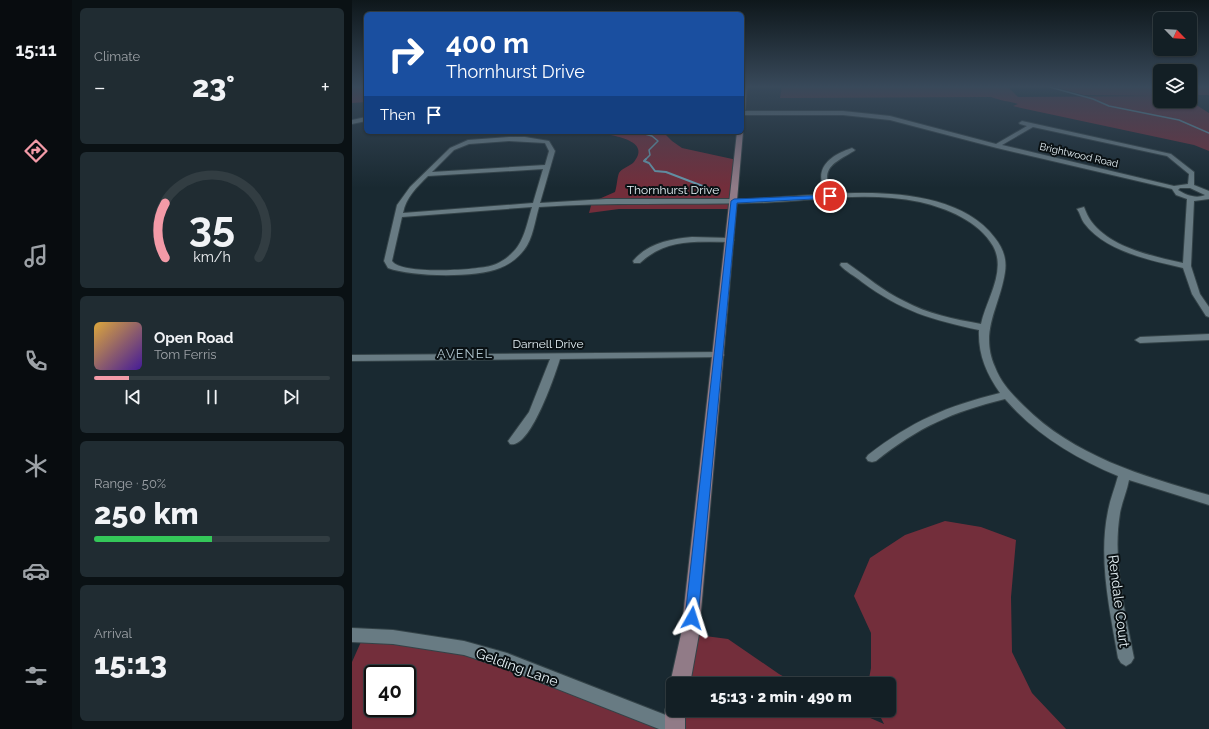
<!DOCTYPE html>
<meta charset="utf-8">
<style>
:root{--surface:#131f25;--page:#202c32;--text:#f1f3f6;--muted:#9da2a7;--line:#323d42;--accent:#f39aa7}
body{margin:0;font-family:Raleway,sans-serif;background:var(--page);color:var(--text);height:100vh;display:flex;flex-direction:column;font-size:15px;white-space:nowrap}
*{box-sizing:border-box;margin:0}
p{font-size:13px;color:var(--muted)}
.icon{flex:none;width:22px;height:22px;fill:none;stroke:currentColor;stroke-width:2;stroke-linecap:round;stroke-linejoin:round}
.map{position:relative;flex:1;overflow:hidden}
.drawer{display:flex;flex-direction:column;gap:8px;padding:8px;background:#0a1114;width:280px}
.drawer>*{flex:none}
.banner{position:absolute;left:12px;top:12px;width:380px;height:122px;border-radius:6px;box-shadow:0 1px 3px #0004,0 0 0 1px var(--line);background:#1a4fa0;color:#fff;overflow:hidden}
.needle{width:26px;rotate:115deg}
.tools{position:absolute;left:801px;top:12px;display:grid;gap:8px}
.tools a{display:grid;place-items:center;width:44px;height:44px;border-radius:6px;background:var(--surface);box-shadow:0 1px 3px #0004,0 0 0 1px var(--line);font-size:20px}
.speed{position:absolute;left:12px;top:665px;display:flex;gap:8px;font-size:20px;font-weight:700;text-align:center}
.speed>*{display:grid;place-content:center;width:52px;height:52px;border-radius:50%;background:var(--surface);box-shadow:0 1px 3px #0004,0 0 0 1px var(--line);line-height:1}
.speed .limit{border:2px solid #111;border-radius:6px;background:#fff;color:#111}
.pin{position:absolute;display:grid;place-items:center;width:34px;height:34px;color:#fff;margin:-17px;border:2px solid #fff;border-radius:50%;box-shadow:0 1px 4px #0007}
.me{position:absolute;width:44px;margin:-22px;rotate:6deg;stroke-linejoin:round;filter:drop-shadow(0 0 3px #0008)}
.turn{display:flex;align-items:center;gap:14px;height:84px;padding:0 16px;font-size:18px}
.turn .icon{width:52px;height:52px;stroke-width:2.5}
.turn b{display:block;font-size:28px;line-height:34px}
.then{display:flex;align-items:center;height:38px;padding:0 16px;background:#0003;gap:8px;font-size:15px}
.big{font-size:30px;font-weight:800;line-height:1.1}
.drawer .tile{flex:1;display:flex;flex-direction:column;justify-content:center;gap:6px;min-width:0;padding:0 14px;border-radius:6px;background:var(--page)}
.drawer .dial{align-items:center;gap:0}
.dial svg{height:104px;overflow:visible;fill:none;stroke:var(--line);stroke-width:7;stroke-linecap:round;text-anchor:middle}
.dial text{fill:var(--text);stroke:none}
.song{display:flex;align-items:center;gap:12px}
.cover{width:48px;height:48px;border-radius:6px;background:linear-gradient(135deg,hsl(40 70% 55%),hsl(260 70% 35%))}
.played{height:4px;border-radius:2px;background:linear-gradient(90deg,var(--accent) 15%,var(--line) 15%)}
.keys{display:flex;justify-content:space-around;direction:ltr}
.heat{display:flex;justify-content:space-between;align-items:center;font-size:22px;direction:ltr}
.charge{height:6px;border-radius:3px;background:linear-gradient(90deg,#34c759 50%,var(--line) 0)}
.trip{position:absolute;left:314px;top:677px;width:230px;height:40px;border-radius:6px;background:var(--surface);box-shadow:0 1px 3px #0004,0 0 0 1px var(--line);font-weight:800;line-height:40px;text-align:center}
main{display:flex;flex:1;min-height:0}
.dock{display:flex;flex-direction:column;width:72px;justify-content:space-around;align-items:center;background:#080c0f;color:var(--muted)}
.dock .icon{width:28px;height:28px}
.dock .selected{color:var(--accent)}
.dock b{font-size:18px;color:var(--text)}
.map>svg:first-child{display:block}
.green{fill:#732e3b;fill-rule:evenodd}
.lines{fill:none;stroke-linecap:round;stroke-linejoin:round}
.stream-far1{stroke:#6798ac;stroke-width:1.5}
.stream{stroke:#6798ac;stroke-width:2}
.street-casing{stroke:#344348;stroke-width:2}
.secondary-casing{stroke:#344348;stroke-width:2}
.street{fill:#687b83;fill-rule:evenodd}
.secondary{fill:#917b87;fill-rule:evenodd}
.route{fill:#1a73e8;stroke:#114b97}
.labels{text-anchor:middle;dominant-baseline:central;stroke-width:4;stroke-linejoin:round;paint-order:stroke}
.far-street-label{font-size:10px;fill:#e4eff4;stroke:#0a1114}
.street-label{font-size:12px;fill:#e4eff4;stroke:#0a1114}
.neighbourhood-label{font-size:13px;letter-spacing:1px;fill:#b0c5ce;stroke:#0a1114}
.near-street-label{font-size:14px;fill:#e4eff4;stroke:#0a1114}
</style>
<main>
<nav class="dock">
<b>15:11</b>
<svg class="icon selected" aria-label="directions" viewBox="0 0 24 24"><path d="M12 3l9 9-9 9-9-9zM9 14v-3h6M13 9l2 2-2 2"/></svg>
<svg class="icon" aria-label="music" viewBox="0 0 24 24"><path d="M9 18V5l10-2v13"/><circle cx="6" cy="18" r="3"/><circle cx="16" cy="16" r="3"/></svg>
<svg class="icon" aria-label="phone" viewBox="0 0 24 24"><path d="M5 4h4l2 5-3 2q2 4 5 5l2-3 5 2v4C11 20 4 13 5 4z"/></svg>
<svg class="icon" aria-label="climate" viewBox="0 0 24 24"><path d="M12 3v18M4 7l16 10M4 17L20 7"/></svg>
<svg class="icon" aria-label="car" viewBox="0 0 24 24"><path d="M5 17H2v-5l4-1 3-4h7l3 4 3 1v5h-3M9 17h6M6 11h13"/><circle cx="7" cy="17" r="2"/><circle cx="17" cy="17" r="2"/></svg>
<svg class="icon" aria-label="filters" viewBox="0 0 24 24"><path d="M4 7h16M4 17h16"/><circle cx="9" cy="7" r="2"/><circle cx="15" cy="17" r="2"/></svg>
</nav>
<section class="drawer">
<div class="tile"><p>Climate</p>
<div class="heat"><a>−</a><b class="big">23°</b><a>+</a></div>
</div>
<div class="tile dial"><svg viewBox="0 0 100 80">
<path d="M14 69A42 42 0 1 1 86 69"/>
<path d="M14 69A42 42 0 0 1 14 27" stroke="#f39aa7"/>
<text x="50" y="56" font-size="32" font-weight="700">35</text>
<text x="50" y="72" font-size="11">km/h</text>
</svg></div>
<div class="tile">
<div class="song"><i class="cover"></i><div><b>Open Road</b><p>Tom Ferris</p></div></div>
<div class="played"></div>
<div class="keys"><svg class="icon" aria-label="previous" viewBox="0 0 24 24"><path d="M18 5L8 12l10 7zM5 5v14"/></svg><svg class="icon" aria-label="pause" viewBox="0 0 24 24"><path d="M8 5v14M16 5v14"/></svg><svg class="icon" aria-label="next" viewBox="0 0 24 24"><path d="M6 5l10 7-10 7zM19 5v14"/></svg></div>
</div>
<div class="tile"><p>Range · 50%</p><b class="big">250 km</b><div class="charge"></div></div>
<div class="tile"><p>Arrival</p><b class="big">15:13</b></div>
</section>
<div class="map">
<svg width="857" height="729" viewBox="0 0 857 729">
<rect width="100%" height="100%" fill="#192931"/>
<g class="green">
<polygon points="0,86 14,86 14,102 0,103"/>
<path d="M 430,86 L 655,86 L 666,97 L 807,96 L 732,95 L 699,86 L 808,86 L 808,101 L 838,101 L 857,113 L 857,151 L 842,145 L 669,108 L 661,106 L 666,104 C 657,101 649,101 639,97 L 428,98 Z"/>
<polygon points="838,86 853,86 857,88 857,95 838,95"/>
<path d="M 239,132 L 311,132 L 320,141 L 330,148 L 385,160 L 382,209 L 267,209 L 237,213 L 240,202 L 263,192 C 265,186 265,178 267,173 C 270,168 278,166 282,162 C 302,138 252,134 239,132 Z"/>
<path d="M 593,521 L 629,527 L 664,540 L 659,597 L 660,652 L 680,693 L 714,729 L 0,729 L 0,662 L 12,635 L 112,648 L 323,727 L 323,710 L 500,710 L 532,724 L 525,710 L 537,710 L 537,684 L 516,684 L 519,668 L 519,633 L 502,596 L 518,558 L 553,535 ZM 21,674 L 55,674 L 55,708 L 21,708 Z"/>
<polygon points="338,634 376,639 427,674 445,684 328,684"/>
</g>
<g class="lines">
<g class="stream-far1">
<polyline points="694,86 741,99 757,106 827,120 857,133"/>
<polyline points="286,132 300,136 306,141 297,150 298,155 293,160"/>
</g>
<polyline class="stream" points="294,159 292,161 297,163 303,171 314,172 361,190"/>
<defs>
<g id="street">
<path d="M 390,111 L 491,111 L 538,116 L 644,144 L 675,126 L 668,124 L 667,123 L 670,121 L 819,154 L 842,172 L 842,185 L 857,191 L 857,199 L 842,201 L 839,266 L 848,294 L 857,307 L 857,317 L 854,316 L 840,294 L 831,268 C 798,260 754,252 732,223 C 729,219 728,213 725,209 L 732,207 C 734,212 736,217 739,221 C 759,248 800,256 831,263 L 835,199 L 824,195 L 820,189 L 645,148 L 538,120 L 491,115 L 390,115 ZM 681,127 L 815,156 L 837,174 L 836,184 L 822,186 L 650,145 ZM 828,188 L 838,188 L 853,195 C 844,199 834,195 826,190 Z"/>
<polygon points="14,117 14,121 0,124 0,120"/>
<path d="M 157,137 L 173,137 L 197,141 L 203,151 L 188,203 L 254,199 L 400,199 L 474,194 C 461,169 476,156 500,148 L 503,150 L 502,151 C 482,163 467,168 480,194 C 531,191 609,192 643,238 C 651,248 655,259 653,272 C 648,307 627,331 643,367 C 649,383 660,394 672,406 C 722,456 790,476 857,495 L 857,505 L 777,480 C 775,491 770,502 768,513 C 760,561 773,611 782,658 L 779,663 L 774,666 L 769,663 L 766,658 C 758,611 746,559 756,511 C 758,499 763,488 766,476 C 723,458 684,435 653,399 C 600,412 567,427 524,461 L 520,462 L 516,461 L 514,458 L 516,455 C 560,421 595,406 648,393 C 634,373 626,354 627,330 C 580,320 549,311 510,282 C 503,276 494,272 488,265 L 489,263 L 495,263 C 514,276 531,291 552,301 C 576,314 602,319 629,324 C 634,300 655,271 641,246 C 627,221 594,208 568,202 C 512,190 455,202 399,203 C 328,205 258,202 187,207 C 183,220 181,239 172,250 C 166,258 158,264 148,268 C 123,278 61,277 36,268 L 32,261 L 45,205 L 58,187 L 98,148 L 116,140 ZM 157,141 L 193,143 L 197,151 L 193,165 L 80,172 L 102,150 L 117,144 ZM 191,169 L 181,203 L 51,213 C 54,197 65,187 76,176 ZM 180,207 C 175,223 172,243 159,254 C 154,259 146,264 138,266 C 121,270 50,275 40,261 L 50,217 Z"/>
<path d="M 340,237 L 378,238 L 382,240 L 378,242 C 343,242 315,238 288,263 L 282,263 L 281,261 C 296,243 318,239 340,237 Z"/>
<polygon points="857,334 857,340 788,343 783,340 788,337"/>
<path d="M 367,352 L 370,353 L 372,355 L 370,357 L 208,359 C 203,375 178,450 158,444 L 156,441 L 177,412 L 198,359 L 0,361 L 0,355 Z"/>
<polygon points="0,628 41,630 112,641 155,653 329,721 331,727 331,729 307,729 155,669 112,655 41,644 0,642"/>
</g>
<g id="secondary">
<polygon points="390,86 395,86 393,111 390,113"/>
<polygon points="390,130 391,132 347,634 338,684 321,684 321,690 318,684 329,634 385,132 390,132"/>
<polygon points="321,701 321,710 333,710 333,729 313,729 313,710 316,703"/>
</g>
</defs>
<use href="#street" class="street-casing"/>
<use href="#secondary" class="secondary-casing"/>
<use href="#street" class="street"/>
<use href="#secondary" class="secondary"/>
</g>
<linearGradient id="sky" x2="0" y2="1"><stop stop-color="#0e171b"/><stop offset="0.46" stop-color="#38495a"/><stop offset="1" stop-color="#38495a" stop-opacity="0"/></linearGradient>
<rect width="857" height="188" fill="url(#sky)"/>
<polygon class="route" points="478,195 481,195 481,198 385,203 346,618 344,623 340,624 335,623 333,618 379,201 382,199"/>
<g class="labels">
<g class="far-street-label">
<text transform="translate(727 155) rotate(13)">Brightwood Road</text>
</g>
<g class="street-label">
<text x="321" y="190">Thornhurst Drive</text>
<text x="196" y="344">Darnell Drive</text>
</g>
<g class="neighbourhood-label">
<text x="113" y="353">AVENEL</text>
</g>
<g class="near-street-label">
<text transform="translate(767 601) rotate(83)">Rendale Court</text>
<text transform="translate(165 667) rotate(20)">Gelding Lane</text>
</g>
</g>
</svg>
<div class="tools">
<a><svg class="needle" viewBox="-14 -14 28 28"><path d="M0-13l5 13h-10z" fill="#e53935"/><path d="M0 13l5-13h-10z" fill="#9da2a7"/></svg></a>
<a><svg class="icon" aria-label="layers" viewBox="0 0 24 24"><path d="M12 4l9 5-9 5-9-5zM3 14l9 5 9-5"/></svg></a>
</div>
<div class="speed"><div class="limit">40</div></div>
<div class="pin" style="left:478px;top:196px;background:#d93025"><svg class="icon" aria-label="arrive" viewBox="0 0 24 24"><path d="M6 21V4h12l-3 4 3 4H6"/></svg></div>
<svg class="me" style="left:340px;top:618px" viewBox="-20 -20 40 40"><path d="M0-17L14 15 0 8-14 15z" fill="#1a73e8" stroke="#fff" stroke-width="4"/></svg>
<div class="trip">15:13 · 2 min · 490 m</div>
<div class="banner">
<div class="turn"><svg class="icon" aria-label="right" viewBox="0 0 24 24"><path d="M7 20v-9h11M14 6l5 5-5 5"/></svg><div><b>400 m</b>Thornhurst Drive</div></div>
<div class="then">Then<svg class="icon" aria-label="arrive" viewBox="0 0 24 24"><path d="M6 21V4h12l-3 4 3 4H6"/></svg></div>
</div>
</div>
</main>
